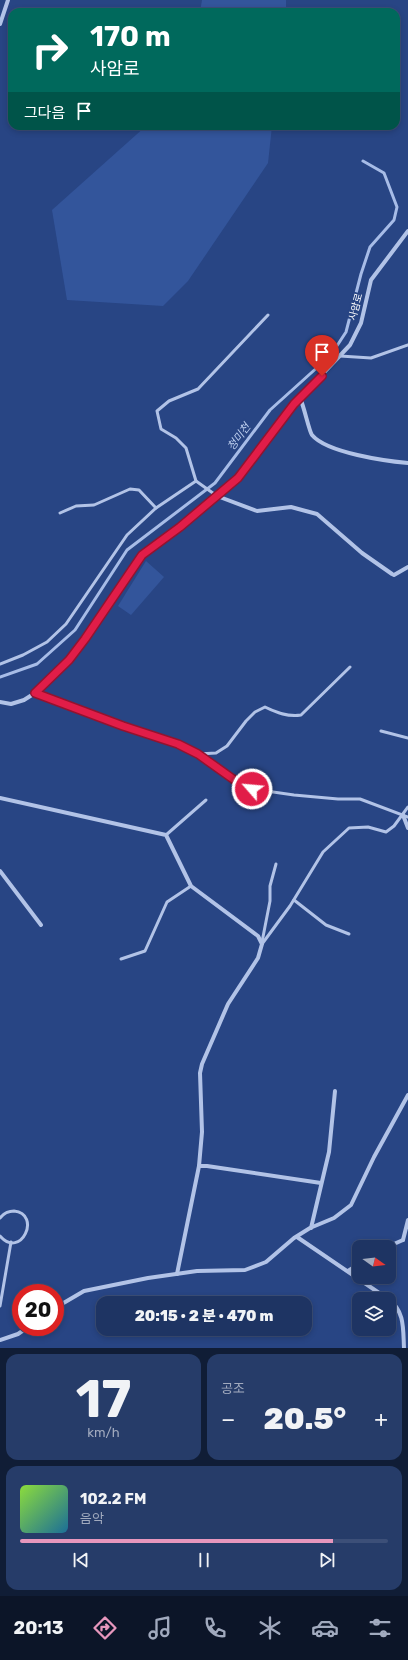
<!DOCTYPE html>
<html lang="ko">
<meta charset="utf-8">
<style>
:root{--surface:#1e3463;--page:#263c69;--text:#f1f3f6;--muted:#a1aabe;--line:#3c4f78;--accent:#e797bd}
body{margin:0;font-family:Rubik,"Noto Sans KR",sans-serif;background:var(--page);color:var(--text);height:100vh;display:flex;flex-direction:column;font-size:15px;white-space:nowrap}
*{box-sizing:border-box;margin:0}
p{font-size:13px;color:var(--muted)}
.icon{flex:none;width:22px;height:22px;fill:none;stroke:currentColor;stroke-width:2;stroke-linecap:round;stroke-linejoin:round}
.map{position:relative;height:1348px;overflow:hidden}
.sheet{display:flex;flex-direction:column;gap:6px;padding:6px;background:#101d36;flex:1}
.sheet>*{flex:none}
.guide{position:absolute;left:8px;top:8px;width:392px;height:122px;border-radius:12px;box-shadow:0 2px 6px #0003,0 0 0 1px var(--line);background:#00695c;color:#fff;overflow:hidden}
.needle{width:26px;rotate:104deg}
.controls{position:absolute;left:352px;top:1240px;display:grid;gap:8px}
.controls a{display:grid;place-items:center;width:44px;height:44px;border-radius:8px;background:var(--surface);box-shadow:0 2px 6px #0003,0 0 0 1px var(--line);font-size:20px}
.speed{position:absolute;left:12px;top:1284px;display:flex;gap:8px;font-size:20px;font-weight:700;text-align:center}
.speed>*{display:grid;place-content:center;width:52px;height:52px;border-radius:50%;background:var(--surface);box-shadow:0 2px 6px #0003,0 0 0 1px var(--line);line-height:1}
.speed .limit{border:6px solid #d22;background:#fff;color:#111}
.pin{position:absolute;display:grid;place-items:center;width:34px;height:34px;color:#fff;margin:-41px -17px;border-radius:50% 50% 50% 0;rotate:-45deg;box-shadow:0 0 4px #0007}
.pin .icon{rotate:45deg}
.me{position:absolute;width:44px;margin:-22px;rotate:297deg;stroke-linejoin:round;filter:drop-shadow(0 0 3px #0008)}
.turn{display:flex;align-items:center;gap:14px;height:84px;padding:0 16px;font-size:18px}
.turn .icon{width:52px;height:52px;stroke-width:2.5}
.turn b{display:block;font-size:28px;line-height:34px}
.then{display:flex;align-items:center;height:38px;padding:0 16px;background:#0003;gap:8px;font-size:15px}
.big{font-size:30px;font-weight:800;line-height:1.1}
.sheet .widget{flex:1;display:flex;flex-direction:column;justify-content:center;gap:6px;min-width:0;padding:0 14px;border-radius:12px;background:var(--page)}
.sheet .dial{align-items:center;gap:0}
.dial b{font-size:52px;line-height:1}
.song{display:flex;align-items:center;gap:12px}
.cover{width:48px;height:48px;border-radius:6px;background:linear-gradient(135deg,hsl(90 70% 55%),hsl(200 70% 35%))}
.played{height:4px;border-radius:2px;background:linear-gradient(90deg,var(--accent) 85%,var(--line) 85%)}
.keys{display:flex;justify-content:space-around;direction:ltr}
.heat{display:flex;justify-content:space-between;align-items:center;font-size:22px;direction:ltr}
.sheet .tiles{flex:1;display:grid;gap:6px;grid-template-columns:1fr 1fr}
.widget:last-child{grid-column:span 2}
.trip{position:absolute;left:96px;top:1296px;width:216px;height:40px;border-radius:12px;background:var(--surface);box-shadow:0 2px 6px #0003,0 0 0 1px var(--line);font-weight:800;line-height:40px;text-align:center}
.tab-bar{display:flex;height:64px;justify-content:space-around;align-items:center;background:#0c1528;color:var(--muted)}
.tab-bar .icon{width:28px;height:28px}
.tab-bar .on{color:var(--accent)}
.tab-bar b{font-size:18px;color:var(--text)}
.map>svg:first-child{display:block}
.green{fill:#33559b}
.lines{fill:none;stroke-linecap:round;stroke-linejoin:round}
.stream{stroke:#a7bce7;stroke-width:3}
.lane{stroke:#b2c3e7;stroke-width:3}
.street{stroke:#b2c3e7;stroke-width:4}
.route-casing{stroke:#92132f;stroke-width:10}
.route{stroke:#e11d48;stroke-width:7}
.labels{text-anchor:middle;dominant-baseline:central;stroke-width:4;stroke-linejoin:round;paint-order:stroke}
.street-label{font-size:10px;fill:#fff;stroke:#284584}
.water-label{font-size:11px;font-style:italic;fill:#bdceee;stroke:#284584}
</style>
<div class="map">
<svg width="408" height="1348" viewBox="0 0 408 1348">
<rect width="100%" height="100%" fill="#284584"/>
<g class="green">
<polygon points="202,0 286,0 286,12 200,12"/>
<polygon points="146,126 272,126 268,163 188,281 163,306 67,300 52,210"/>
<polygon points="146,561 164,577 131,615 118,606"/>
</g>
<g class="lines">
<polyline class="stream" points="0,677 37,664 75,630 127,550 215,483 270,410 331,355 346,332 361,274 370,247 394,220 397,207 384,173 363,161"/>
<g class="lane">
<polyline points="340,356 371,358 408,345"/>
<polyline points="217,496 196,481 186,448 176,438 161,429 157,411 169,401 198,389 268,315"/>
<polyline points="60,513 76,506 94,505 130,489 139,490 156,508"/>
<polyline points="0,664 23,655 47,642 66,624 127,535 156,508 196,481"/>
<polyline points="35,693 123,726 178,744 198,754 233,779 252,789 294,795 338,799 360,799 408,817"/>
<polyline points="381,731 408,738"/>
<path d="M 198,754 L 216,753 L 227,746 L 246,721 L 255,712 L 265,707 C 277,713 288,717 301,715 L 350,667"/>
<polyline points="166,835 206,800"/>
<polyline points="294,900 326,925 349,934"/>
<polyline points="262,942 270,901 270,886 276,864"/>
<polyline points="262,944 290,906 323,852 349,828 368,827 386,832 394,826 408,807"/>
<polyline points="121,959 145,951 167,902 191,886"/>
<path d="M 0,1218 C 4,1213 8,1211 14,1211 C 42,1214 21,1260 0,1236"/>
<polyline points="0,1306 11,1242"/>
</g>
<g class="street">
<polyline points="0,24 8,0"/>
<path d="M 300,398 C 304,406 309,431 312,435 C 327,453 386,461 408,463"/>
<polyline points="217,496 257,511 291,507 317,514 362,553 392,574 394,575 408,567"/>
<polyline points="0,702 11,704 24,700 35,693 48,681 69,660 85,639 132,568 142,555 180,527 238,478 294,404 350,345 361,323 371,280 408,231"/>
<polyline points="0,798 166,835 191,886 258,936 262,944 258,958 228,1004 202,1064 200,1073 202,1132 199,1166 177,1274"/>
<polyline points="403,815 408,828"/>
<polyline points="0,871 41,925"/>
<polyline points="199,1166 207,1166 321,1183"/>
<polyline points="311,1228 329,1152 335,1091"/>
<polyline points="297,1237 388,1299"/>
<polyline points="403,1240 408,1220"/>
<polyline points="387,1247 403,1240"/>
<polyline points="348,1271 359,1264"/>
<path d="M 389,1300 C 405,1311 403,1330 404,1348"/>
<polyline points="55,1308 84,1291 148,1278 197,1271 245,1270 266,1262 294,1238 310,1228 334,1218 351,1205 374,1157 408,1095"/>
<polyline points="0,1340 18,1334 28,1327"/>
</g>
</g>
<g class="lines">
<defs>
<polyline id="route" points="252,789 233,779 198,754 178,744 123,726 35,693 69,660 85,639 142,555 180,527 238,478 294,404 322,376"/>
</defs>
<use href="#route" class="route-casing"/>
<use href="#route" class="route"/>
</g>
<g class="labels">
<g class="street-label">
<text transform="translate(356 307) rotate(-75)">사암로</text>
</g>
<g class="water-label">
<text transform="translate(239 437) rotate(-53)">청미천</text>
</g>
</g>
</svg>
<div class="controls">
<a><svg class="needle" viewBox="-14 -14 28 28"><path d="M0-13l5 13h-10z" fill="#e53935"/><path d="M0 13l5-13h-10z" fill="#a1aabe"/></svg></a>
<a><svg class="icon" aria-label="layers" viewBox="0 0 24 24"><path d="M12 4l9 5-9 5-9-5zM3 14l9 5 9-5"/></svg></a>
</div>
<div class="speed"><div class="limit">20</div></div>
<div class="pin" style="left:322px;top:376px;background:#d93025"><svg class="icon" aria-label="arrive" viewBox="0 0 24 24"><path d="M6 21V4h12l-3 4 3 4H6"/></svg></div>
<svg class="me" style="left:252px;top:789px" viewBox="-20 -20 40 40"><circle r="17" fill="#e11d48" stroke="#fff" stroke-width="3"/><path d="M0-11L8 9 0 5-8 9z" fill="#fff"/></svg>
<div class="trip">20:15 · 2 분 · 470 m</div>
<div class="guide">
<div class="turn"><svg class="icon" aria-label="right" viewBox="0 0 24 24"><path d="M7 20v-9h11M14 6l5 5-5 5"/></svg><div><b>170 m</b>사암로</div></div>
<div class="then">그다음<svg class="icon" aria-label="arrive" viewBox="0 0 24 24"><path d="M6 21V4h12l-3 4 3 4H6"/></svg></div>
</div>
</div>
<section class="sheet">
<div class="tiles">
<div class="widget dial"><b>17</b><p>km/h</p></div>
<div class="widget"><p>공조</p>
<div class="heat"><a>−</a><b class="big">20.5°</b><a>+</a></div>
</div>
<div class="widget">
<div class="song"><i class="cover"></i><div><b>102.2 FM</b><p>음악</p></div></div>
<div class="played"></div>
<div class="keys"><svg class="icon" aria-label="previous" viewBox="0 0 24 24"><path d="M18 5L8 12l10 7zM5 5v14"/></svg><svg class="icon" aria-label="pause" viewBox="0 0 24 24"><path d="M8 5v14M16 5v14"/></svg><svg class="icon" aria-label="next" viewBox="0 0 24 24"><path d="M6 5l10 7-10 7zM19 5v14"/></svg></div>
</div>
</div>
</section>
<nav class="tab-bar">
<b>20:13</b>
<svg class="icon on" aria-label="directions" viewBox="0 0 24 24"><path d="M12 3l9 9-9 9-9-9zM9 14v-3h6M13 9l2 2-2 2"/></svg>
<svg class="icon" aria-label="music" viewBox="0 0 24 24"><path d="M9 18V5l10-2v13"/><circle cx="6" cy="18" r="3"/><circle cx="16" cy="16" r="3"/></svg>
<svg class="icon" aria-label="phone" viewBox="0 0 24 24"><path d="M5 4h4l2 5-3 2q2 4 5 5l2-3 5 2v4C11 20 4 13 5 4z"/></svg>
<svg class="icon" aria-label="climate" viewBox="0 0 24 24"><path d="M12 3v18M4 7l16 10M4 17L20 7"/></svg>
<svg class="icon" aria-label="car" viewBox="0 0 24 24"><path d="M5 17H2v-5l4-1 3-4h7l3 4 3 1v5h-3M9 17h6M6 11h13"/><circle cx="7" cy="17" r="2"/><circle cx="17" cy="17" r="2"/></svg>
<svg class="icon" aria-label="filters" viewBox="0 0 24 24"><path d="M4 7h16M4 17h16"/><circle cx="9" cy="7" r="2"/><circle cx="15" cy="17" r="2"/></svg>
</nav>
